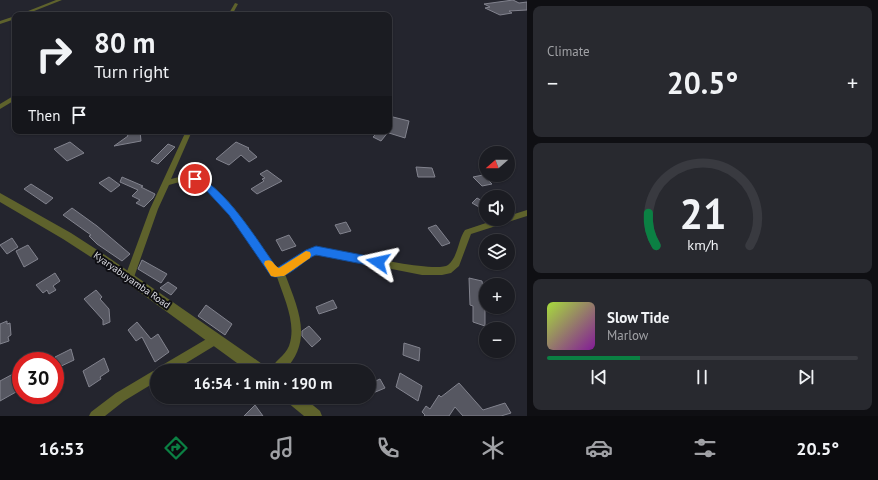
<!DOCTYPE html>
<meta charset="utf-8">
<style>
:root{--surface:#1b1c22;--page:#28292f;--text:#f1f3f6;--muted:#a0a1a5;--line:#393a40;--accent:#0b8043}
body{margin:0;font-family:"PT Sans",sans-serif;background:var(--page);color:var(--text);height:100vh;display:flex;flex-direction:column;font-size:15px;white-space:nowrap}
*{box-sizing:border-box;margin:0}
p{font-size:13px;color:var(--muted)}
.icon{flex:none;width:22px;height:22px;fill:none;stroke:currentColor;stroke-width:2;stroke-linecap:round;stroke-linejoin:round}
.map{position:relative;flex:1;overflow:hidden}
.sheet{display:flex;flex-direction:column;gap:6px;padding:6px;background:#0f0f13;width:351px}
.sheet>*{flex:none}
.guide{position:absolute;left:12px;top:12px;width:380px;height:122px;border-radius:8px;box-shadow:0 1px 3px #0004,0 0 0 1px var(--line);background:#1b1c22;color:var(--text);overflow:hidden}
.needle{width:26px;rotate:250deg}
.tools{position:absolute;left:479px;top:146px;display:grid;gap:8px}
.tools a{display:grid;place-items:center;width:36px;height:36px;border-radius:50%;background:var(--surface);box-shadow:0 1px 3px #0004,0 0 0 1px var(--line);font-size:20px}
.speed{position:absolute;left:12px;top:352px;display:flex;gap:8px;font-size:20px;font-weight:700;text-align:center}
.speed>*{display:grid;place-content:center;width:52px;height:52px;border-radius:50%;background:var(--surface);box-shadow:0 1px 3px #0004,0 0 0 1px var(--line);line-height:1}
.speed .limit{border:6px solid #d22;background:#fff;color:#111}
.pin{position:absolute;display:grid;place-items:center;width:34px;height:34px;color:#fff;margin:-17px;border:2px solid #fff;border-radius:50%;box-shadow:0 1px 4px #0007}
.me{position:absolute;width:44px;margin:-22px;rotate:281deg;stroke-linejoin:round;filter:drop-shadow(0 0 3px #0008)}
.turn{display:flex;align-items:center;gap:14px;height:84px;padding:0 16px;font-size:18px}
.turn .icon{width:52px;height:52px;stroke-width:2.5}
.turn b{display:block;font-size:28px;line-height:34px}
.then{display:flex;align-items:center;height:38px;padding:0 16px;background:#0003;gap:8px;font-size:15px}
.big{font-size:30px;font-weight:700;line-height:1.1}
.sheet .card{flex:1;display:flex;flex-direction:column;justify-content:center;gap:6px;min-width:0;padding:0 14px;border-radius:8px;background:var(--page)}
.sheet .dial{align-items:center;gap:0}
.dial svg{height:104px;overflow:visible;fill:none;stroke:var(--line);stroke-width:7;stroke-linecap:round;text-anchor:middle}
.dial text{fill:var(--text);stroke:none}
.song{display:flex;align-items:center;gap:12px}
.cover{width:48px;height:48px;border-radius:6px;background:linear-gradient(135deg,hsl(80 70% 55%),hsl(290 70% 35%))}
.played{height:4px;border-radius:2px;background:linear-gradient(90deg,var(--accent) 30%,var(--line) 30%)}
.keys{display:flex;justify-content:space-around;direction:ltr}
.heat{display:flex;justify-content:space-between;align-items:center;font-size:22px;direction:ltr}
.trip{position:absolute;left:150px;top:364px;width:226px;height:40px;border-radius:20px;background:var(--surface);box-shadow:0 1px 3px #0004,0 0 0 1px var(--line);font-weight:700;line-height:40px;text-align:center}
.tab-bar{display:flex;height:64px;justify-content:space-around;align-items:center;background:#0b0b0e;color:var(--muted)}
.tab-bar .icon{width:28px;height:28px}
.tab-bar .on{color:var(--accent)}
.tab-bar b{font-size:18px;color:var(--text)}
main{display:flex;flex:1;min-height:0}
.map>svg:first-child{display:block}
.building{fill:#565761;stroke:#82838e}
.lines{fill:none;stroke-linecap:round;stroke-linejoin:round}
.minor{fill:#5e622c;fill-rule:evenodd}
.tertiary{fill:#5e622c;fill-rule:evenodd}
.route{fill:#1a73e8;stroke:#114b97}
.slow{fill:#f59e0b}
.labels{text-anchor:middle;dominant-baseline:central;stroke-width:4;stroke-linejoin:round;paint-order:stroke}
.street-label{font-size:10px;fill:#dddee4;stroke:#0e0e13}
</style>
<main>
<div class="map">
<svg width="527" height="416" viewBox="0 0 527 416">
<rect width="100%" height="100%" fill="#24252e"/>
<g class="building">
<polygon points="513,0 519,3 527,2 527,10 509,11 512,13 500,15 485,8 490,7 484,4"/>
<polygon points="389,116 409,121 405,138 389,133 389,131 381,141 373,137 379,131 389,131"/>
<polygon points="125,131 140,131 141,141 114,146 128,136"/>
<polygon points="70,142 84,153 67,161 54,149"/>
<polygon points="236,142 249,148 248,149 257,157 249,162 241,155 229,165 216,159"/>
<polygon points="168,144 175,147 158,164 151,161"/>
<polygon points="416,167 432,168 435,177 418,177"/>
<polygon points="267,170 282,181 257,194 251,189 264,181 262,179 265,178 260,174"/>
<polygon points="483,175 492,184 482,186 473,177"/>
<polygon points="109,177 120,185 111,192 99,183"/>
<polygon points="122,177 143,186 141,187 155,194 153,198 144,207 136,203 140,200 132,196 138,190 120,182"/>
<polygon points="31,184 53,198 46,204 24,189"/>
<polygon points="477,198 486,203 486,211 472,203"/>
<polygon points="72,208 97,226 130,254 122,261 97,244 89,236 91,235 63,215"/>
<polygon points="346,222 351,231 340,234 335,225"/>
<polygon points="436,225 450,243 442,246 428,228"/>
<polygon points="289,235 296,246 282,251 276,240"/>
<polygon points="12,238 18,247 7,254 0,245"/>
<polygon points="28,245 38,259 24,267 16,251"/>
<polygon points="142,260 167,274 161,283 138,269"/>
<polygon points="55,273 60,281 53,286 56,290 49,294 47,290 43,293 36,285"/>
<polygon points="469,278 482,281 486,310 485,309 485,326 473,322 473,306 470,305"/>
<polygon points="168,282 177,288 171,295 160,288"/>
<polygon points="96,290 102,297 100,299 109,309 110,322 103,325 103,320 84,299"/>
<polygon points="333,300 337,308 319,314 316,307"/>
<polygon points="206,305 232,324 225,335 198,316"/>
<polygon points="7,321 7,324 10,323 11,335 8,337 9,341 0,344 0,324"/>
<polygon points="137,322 151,339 158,334 169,352 155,362 142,337 136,341 128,330"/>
<polygon points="309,326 321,339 312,347 302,336 302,331"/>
<polygon points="404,343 420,348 419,361 403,355"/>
<polygon points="71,349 74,360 55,369 55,357"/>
<polygon points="104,358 109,371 100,377 101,379 89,387 83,371"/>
<polygon points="400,373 422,386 418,401 396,387"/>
<polygon points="13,374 16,392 0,401 0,381"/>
<polygon points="380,379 385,388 373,393 369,384"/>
<polygon points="459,383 483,410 505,403 511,413 501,416 463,416 455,407 449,416 424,416 425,415 422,412 426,406 430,409 439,395 441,397"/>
<polygon points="255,405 263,416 244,416"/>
</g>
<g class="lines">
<g class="minor">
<polygon points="56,0 62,0 24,15 18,15"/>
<polygon points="235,3 238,4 232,15 228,15"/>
<polygon points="15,16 15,19 0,24 0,21"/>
<polygon points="15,95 15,100 0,109 0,104"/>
<path d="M 186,131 L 192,131 L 171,179 C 180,176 190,175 199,178 C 228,190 259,243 277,268 L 307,250 L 321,247 C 341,251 435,274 448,265 C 458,257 458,240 465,230 L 498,219 L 508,219 L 508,216 L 527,210 L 527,216 L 471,234 L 459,266 L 451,273 L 442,275 L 422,275 L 321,255 L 312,256 L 285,274 C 298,309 314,340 284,371 L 270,371 C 274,361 285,356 289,346 C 297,324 284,298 277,277 L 272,276 C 256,253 219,189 193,182 C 185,180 176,183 169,185 L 158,209 L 133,280 L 130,281 L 127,280 L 125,277 L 150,209 Z"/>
<polygon points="215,334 219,335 220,339 219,343 173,371 157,371 157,381 124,401 105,416 89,416 91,412 116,393 153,371 158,370 159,367"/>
</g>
<g class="tertiary">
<polygon points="0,193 71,233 105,255 265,366 267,371 248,371 97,261 63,239 0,202"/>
<polygon points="285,397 303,397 320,411 322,416 304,416 287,402"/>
</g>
</g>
<path class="route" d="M 195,176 C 224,185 259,243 277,268 L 306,250 L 316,246 L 378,258 L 382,259 L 384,262 L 382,265 L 378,267 L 316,255 C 302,260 287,282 271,276 L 229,215 L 205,189 L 192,182 L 191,179 L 192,177 Z"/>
<path class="slow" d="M 306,251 L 310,252 L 311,255 L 310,258 L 284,276 L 275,277 L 271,276 L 264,264 L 265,261 C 273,258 273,265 279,268 Z"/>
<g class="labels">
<g class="street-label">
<text transform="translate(132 280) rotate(35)">Kyaryabuyamba Road</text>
</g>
</g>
</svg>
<div class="tools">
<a><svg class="needle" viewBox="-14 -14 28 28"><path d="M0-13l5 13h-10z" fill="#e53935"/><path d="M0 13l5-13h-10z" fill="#a0a1a5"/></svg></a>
<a><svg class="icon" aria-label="sound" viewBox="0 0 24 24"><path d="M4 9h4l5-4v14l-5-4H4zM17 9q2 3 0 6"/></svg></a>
<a><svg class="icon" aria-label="layers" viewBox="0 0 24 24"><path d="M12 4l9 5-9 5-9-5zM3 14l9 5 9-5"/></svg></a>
<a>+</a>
<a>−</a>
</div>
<div class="speed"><div class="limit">30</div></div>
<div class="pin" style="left:195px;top:179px;background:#d93025"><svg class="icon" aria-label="arrive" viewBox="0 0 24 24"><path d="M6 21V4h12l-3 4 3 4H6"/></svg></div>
<svg class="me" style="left:378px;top:262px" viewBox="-20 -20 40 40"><path d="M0-17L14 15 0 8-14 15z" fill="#1a73e8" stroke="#fff" stroke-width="4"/></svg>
<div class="trip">16:54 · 1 min · 190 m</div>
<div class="guide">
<div class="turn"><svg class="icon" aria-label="right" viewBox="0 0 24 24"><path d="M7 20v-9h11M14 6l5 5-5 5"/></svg><div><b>80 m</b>Turn right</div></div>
<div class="then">Then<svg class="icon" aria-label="arrive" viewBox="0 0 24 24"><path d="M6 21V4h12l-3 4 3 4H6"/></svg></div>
</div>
</div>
<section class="sheet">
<div class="card"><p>Climate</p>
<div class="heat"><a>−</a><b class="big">20.5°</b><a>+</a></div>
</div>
<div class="card dial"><svg viewBox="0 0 100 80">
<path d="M14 69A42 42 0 1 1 86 69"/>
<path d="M14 69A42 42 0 0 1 8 44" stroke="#0b8043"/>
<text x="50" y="56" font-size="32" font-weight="700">21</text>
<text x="50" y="72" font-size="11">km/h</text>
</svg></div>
<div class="card">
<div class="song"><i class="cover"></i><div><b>Slow Tide</b><p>Marlow</p></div></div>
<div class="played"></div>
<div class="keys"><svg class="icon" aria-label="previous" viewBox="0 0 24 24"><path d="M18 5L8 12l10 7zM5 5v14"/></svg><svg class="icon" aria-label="pause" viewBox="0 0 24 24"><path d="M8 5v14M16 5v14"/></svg><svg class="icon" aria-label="next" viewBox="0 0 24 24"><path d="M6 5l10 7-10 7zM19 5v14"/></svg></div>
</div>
</section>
</main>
<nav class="tab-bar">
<b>16:53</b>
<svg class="icon on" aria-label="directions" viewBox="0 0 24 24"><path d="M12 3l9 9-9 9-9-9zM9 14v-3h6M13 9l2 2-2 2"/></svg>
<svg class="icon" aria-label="music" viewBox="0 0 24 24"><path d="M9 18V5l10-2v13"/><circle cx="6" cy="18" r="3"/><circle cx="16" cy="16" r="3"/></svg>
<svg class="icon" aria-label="phone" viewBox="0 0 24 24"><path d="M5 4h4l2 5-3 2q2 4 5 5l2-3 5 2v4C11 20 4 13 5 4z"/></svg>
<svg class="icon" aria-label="climate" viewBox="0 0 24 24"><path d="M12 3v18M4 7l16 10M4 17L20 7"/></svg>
<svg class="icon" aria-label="car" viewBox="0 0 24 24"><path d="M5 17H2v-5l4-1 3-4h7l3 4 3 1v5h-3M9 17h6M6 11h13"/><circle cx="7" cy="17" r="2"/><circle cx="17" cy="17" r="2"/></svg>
<svg class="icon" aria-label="filters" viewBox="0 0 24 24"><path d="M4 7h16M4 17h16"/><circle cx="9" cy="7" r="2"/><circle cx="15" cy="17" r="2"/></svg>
<b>20.5°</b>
</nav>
